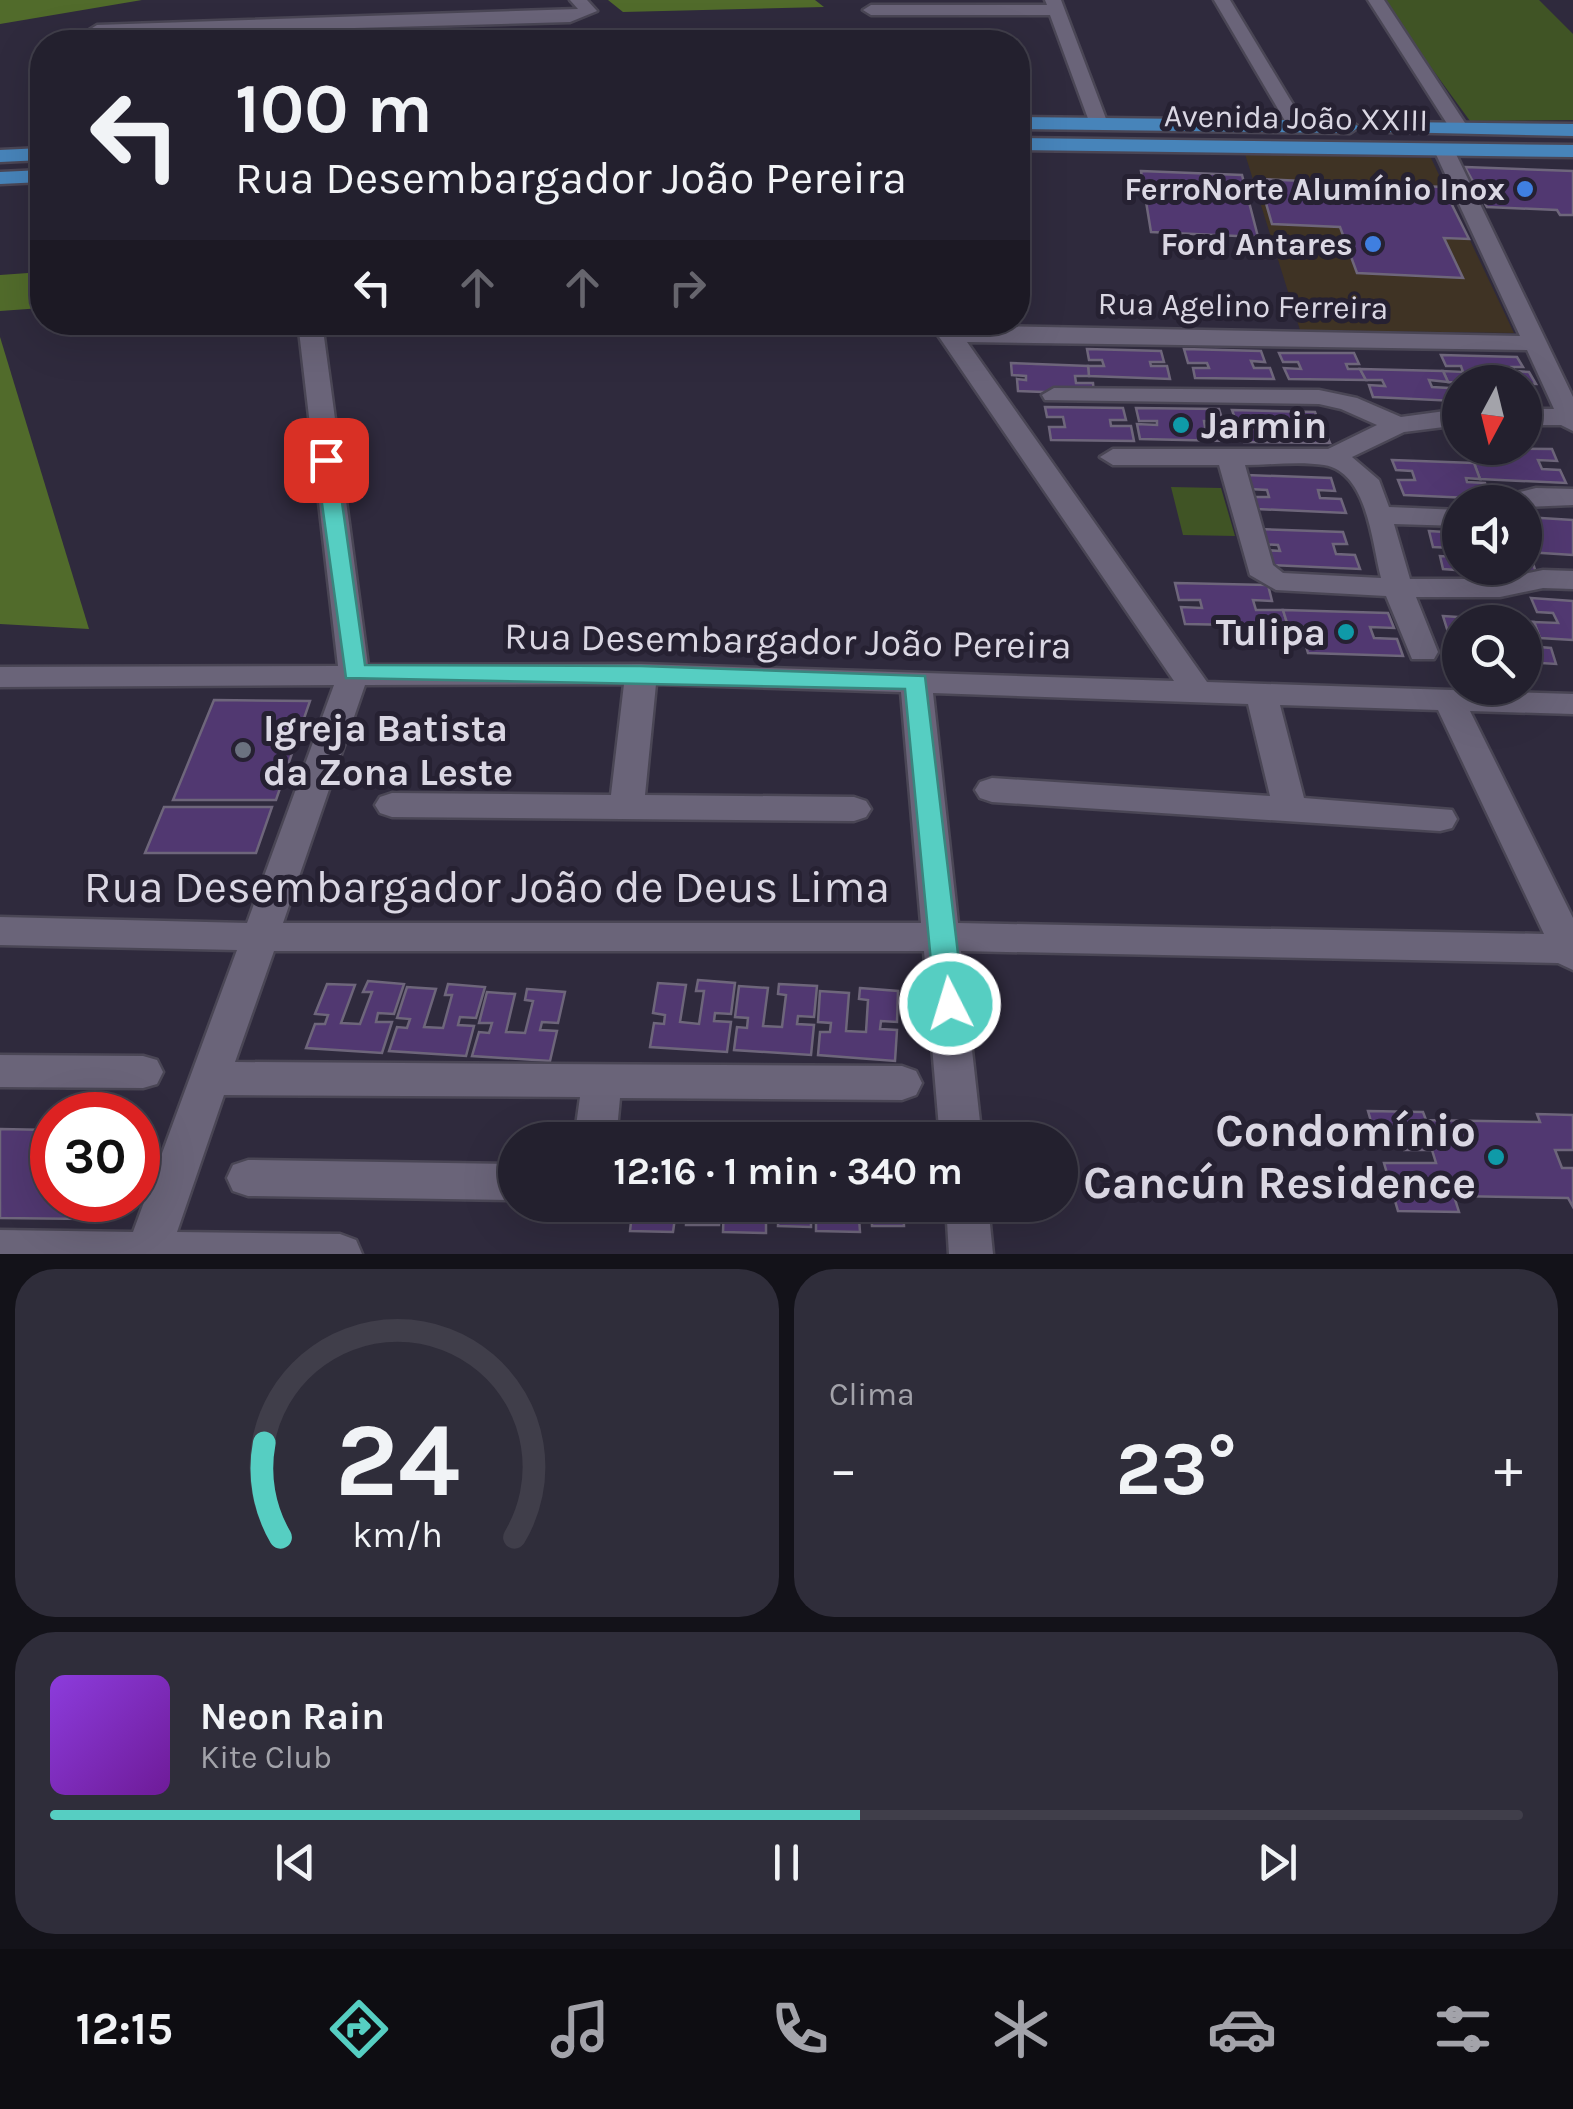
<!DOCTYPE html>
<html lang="pt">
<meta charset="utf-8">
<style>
:root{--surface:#23202e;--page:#2f2d3a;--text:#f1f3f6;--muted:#a3a3aa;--line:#403e4a;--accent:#56cec2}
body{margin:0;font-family:Karla,sans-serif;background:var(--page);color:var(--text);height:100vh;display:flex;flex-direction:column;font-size:38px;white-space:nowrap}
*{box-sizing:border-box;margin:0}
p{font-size:32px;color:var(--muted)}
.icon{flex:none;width:55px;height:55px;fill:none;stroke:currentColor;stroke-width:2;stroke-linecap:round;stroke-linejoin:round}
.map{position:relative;height:1254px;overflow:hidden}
.sheet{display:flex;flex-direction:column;gap:15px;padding:15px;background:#131219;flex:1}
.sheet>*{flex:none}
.guide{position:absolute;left:30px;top:30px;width:1000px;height:305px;border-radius:40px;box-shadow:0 10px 40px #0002,0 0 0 2px var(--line);background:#23202e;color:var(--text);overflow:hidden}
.needle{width:65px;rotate:187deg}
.tools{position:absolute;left:1442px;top:365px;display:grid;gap:20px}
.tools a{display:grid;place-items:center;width:100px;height:100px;border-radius:50%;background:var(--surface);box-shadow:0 10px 40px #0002,0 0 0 2px var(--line);font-size:50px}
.speed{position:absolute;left:30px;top:1092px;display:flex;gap:20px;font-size:50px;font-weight:700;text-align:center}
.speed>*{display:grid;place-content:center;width:130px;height:130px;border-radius:50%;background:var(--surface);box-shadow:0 10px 40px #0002,0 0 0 2px var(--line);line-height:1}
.speed .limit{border:15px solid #d22;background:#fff;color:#111}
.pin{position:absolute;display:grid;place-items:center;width:85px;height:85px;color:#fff;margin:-42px;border-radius:20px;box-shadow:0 5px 15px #0006}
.me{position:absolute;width:110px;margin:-55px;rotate:355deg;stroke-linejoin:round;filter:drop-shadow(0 0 8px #0008)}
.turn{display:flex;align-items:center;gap:35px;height:210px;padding:0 40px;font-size:45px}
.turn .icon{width:130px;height:130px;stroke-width:2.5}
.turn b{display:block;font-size:70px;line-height:85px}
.lanes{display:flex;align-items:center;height:95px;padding:0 40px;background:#0003;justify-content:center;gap:50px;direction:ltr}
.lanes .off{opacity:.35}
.big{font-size:75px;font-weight:700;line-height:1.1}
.sheet .card{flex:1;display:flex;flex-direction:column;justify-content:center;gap:15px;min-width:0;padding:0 35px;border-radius:40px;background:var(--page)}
.sheet .dial{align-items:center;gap:0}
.dial svg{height:260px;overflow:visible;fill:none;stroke:var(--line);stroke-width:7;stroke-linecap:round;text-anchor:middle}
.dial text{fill:var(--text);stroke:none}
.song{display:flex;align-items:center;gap:30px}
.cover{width:120px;height:120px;border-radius:15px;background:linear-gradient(135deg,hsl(270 70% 55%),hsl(280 70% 35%))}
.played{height:10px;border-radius:5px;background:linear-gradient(90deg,var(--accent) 55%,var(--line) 55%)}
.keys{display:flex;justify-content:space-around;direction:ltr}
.heat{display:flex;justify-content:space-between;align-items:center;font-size:55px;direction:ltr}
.sheet .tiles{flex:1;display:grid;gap:15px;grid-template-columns:1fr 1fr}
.card:last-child{grid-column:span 2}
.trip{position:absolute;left:498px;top:1122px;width:580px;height:100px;border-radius:50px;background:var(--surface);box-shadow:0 10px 40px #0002,0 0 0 2px var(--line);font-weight:700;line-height:100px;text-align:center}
.tabs{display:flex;height:160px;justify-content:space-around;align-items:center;background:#0e0d12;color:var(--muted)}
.tabs .icon{width:70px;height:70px}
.tabs .selected{color:var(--accent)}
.tabs b{font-size:45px;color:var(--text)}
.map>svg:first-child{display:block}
.commercial{fill:#3f3324}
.green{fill:#405425}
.forest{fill:#516b2b}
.building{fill:#513871;stroke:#6e667b;stroke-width:2.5}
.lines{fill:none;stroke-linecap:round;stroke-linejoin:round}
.minor-casing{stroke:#4a4655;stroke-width:5}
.major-casing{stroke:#4a4655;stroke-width:5}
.minor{fill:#6a6479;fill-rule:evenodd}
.major{fill:#4784ba;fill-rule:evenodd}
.route{fill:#56cec2;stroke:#38867e;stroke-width:2.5}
.shop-dot{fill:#3f7fe0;stroke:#262132;stroke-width:4}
.culture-dot{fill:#0f9aa8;stroke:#262132;stroke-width:4}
.worship-dot{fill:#6b7280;stroke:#262132;stroke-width:4}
.labels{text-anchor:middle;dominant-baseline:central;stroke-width:10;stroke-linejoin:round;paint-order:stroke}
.far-street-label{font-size:32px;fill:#dad7e3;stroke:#262132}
.far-poi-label{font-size:32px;font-weight:bold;fill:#dad7e3;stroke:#262132;text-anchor:end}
.poi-label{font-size:38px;font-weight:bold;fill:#dad7e3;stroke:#262132;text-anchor:start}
.street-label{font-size:38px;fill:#dad7e3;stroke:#262132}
.near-street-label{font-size:45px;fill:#dad7e3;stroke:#262132}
.near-poi-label{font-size:45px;font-weight:bold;fill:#dad7e3;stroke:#262132;text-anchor:end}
</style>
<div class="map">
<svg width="1573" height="1254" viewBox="0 0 1573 1254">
<rect width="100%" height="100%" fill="#2f2a3d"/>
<polygon class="commercial" points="1245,154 1431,158 1514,333 1300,330"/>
<g class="green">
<polygon points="1382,0 1539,0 1573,34 1573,120 1470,121"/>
<polygon points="1171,487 1221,488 1235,536 1183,535"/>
</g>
<g class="forest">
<polygon points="0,0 142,0 0,24"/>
<polygon points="608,0 815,0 824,7 623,12"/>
<polygon points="42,272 42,308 0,311 0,275"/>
<polygon points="0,337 89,629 0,624"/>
</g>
<g class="building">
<polygon points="1465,167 1573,171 1573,215 1560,215 1557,210 1487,207"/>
<polygon points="1141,171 1242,175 1258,237 1151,232"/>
<polygon points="1259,179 1443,187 1469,239 1444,238 1463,278 1357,273 1340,227 1272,224"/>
<polygon points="1087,349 1161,351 1164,362 1150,362 1151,366 1167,366 1170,379 1089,376 1088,366 1104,366 1102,360 1089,360"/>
<polygon points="1184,349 1261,351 1265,362 1251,361 1254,368 1270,368 1274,379 1195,378 1193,368 1209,368 1207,363 1188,363"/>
<polygon points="1279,353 1354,353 1359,364 1346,364 1348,369 1360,369 1366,380 1289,379 1284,368 1301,369 1298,362 1283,362"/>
<polygon points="1441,355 1517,357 1523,367 1512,367 1515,371 1529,372 1536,384 1448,382 1443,371 1463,372 1461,366 1446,366"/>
<polygon points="1011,363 1088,366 1089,376 1075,376 1076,383 1093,383 1094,394 1018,391 1017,379 1026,380 1026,376 1012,375"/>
<polygon points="1360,369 1443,371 1448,382 1429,380 1432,387 1449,388 1455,401 1373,397 1369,385 1385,386 1382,380 1366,380"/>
<polygon points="1045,407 1123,408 1126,420 1110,420 1111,426 1131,426 1134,441 1051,440 1049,427 1065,427 1063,417 1047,417"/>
<polygon points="1136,408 1219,409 1223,422 1204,421 1205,427 1223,428 1227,441 1140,439 1137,424 1157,425 1157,421 1139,421"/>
<polygon points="1232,410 1315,412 1319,423 1303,422 1306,428 1324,429 1330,443 1244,442 1240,429 1257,429 1255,421 1236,421"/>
<polygon points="1469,448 1552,449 1557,461 1538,460 1542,469 1560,470 1566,483 1480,479 1474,463 1491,465 1488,458 1472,457"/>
<polygon points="1392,460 1474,463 1480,479 1466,478 1467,482 1485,483 1491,499 1404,495 1398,480 1415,480 1412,471 1396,470"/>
<polygon points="1246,475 1331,478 1335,491 1318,490 1320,498 1341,499 1346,513 1256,509 1253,497 1269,497 1267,490 1249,489"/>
<polygon points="1525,517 1573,520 1573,555 1527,552"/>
<polygon points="1257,529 1343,532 1347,544 1333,544 1336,554 1355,555 1360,569 1268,565 1264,550 1280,551 1278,545 1260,544"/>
<polygon points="1429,531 1460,533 1460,568 1525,568 1525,560 1532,560 1537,576 1443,569 1440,556 1456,557 1454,548 1433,547"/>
<polygon points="1175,583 1268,585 1272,601 1253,600 1256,610 1283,610 1288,626 1185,624 1181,607 1202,608 1200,600 1179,600"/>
<polygon points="1531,598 1573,601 1573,640 1540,638 1534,622 1558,623 1553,613 1537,612"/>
<polygon points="1283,610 1388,613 1394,628 1370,627 1374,638 1397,639 1403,656 1308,653 1303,636 1321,637 1318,627 1288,626"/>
<polygon points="1443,616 1534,622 1540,638 1525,637 1528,646 1551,648 1556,664 1525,662 1525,622 1460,622 1460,633 1448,632"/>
<polygon points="214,700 310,701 276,800 173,800"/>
<polygon points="164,807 272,807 256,853 145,853"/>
<polygon points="698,980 735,983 731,1014 715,1013 714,1021 731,1022 727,1052 650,1047 654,1023 664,1024 665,1015 653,1013 658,983 686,985 680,1022 699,1024 704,991 696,991"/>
<polygon points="368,981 404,984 394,1014 378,1013 376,1022 392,1022 382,1053 306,1048 315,1024 325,1024 328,1015 315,1014 327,984 355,985 341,1023 360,1024 372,992 363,992"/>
<polygon points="448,984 485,987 476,1018 460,1017 458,1025 474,1026 466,1056 389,1051 397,1027 407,1028 410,1019 397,1018 407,987 436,989 424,1027 443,1028 452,995 445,995"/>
<polygon points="779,984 817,986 814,1017 798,1016 797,1024 814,1025 811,1055 734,1050 737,1027 747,1028 748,1018 735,1017 739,986 768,988 763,1026 782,1027 786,995 778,994"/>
<polygon points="860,988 898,991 897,1022 881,1021 880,1029 897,1030 895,1061 818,1055 820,1032 830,1032 831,1023 818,1022 820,991 849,993 846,1031 866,1032 868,1000 859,999"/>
<polygon points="527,989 565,992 558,1023 542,1022 540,1030 557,1031 550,1061 472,1056 479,1032 489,1033 492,1023 479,1023 487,992 515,994 506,1032 525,1033 533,1001 525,1000"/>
<polygon points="1368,1111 1423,1112 1426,1120 1540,1122 1537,1114 1573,1115 1573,1150 1555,1150 1562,1168 1573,1168 1573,1207 1568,1198 1454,1196 1459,1212 1398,1211 1384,1163 1436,1163 1432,1150 1404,1150 1402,1143 1377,1142"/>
<polygon points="0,1129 52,1130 52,1200 95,1200 87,1219 0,1218"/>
<polygon points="633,1205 666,1205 665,1218 675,1218 673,1232 630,1231"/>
<polygon points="687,1205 720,1205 719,1225 686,1225"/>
<polygon points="724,1205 758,1205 757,1219 766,1219 766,1233 723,1232"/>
<polygon points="779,1205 811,1205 811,1227 778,1226"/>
<polygon points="816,1205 850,1205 850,1218 859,1218 860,1232 816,1231"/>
<polygon points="871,1205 903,1205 904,1226 872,1226"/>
</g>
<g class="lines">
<defs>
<g id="minor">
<polygon points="570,0 587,0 597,11 570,22 97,35 89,30 97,25 578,9"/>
<polygon points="1045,0 1061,0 1108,124 1106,128 1092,128 1090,124 1050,15 871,15 863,10 871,5 1047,5"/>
<polygon points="1214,0 1230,0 1306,126 1304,130 1297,132 1288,126"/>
<polygon points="1368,0 1384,0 1469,129 1467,133 1453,133"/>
<path d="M 1444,144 L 1454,150 L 1573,397 L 1573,431 L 1561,425 L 1525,425 L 1525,409 L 1554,409 L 1527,350 L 967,342 L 1207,682 L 1573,694 L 1573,714 L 1470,711 L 1573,918 L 1573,970 L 1558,963 L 961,951 L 982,1140 L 940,1140 L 924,951 L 274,951 L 235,1062 L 902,1066 L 916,1071 L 922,1083 L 916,1095 L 902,1100 L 620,1098 L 616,1140 L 574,1140 L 580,1097 L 224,1095 L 177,1232 L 340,1234 L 356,1240 L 362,1254 L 0,1254 L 0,1230 L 133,1232 L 237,950 L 0,945 L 0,917 L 247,923 L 334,685 L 0,687 L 0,667 L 338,666 L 298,322 L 322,322 L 368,665 L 641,664 L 1174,681 L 931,325 L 1520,336 L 1434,150 ZM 624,684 L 611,795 L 392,793 L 380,797 L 375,805 L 380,813 L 392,817 L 854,821 L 866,817 L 871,809 L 866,801 L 854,797 L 645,795 L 656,684 L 901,692 L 921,923 L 283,923 L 365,685 ZM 933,693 L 1248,704 L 1270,796 L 992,778 L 980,782 L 975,790 L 980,798 L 992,802 L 1440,831 L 1452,828 L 1457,819 L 1452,810 L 1304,798 L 1280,705 L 1438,710 L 1544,934 L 958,923 Z"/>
<path d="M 1054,388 L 1319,390 L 1357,398 L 1401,417 L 1460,409 L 1460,425 L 1404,432 L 1352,457 L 1379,480 L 1389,507 L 1460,510 L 1460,526 L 1394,524 L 1410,579 L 1500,579 L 1543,570 L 1573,571 L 1573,589 L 1543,588 L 1500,597 L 1416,597 L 1438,652 L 1434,659 L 1412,659 L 1386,596 L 1276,590 L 1250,575 L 1219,465 L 1113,465 L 1100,457 L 1113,449 L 1328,449 L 1377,425 L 1341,409 L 1319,404 L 1045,400 L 1042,395 ZM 1245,465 C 1271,465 1299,461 1324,465 C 1368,472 1372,544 1381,578 L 1283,573 L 1273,565 Z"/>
<polygon points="1536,488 1573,489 1573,505 1525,507 1525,502 1500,502 1504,496"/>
<polygon points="0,1055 143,1056 157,1060 163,1072 157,1084 143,1088 0,1087"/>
<polygon points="248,1160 515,1164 515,1200 248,1196 233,1191 227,1178 233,1165"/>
<polygon points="946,1205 988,1205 993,1254 949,1254"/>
</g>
<g id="major">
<polygon points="1018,117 1350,121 1359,127 1350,133 1018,129"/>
<polygon points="1396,122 1573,124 1573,136 1389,132 1389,124"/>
<polygon points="1018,138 1573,145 1573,157 1018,150"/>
<polygon points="42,148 42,160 0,162 0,150"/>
<polygon points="42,170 42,182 0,184 0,172"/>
</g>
</defs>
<use href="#minor" class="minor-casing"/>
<use href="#major" class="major-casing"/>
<use href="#minor" class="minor"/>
<use href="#major" class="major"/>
</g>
<polygon class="route" points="326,454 336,460 365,665 641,666 925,676 964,1004 960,1013 950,1016 939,1013 935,1004 905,689 346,678 316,460"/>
<g class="shop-dot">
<circle cx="1525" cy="189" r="10"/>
<circle cx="1373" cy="244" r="10"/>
</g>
<g class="culture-dot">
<circle cx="1181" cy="425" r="10"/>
<circle cx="1346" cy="632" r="10"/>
<circle cx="1496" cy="1157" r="10"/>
</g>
<circle class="worship-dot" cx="243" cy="750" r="10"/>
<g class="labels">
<g class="far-street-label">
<text transform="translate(1296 118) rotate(1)">Avenida João XXIII</text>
<text transform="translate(1243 306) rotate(1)">Rua Agelino Ferreira</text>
</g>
<g class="far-poi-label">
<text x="1505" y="189">FerroNorte Alumínio Inox</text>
<text x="1353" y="244">Ford Antares</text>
</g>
<g class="poi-label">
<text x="1201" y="425">Jarmin</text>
<text x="1326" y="632" text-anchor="end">Tulipa</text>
<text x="263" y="728">Igreja Batista<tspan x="263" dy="44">da Zona Leste</tspan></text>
</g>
<g class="street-label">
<text transform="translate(788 641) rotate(1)">Rua Desembargador João Pereira</text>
</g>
<g class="near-street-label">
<text x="487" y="887">Rua Desembargador João de Deus Lima</text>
</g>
<g class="near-poi-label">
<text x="1476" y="1131">Condomínio<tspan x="1476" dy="52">Cancún Residence</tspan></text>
</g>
</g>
</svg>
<div class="tools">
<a><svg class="needle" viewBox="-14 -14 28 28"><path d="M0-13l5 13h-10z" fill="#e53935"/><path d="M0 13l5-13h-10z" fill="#a3a3aa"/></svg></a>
<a><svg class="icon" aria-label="sound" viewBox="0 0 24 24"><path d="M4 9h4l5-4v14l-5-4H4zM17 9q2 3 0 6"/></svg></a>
<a><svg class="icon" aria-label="search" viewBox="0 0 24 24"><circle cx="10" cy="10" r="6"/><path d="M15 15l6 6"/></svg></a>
</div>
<div class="speed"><div class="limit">30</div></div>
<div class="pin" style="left:326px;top:460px;background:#d93025"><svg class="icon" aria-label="arrive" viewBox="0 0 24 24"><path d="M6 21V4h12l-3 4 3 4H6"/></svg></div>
<svg class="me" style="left:950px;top:1004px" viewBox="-20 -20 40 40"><circle r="17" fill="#56cec2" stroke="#fff" stroke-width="3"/><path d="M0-11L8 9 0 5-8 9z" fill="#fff"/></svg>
<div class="trip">12:16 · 1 min · 340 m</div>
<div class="guide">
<div class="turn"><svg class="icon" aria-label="left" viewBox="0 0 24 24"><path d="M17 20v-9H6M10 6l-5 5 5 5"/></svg><div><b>100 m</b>Rua Desembargador João Pereira</div></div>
<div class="lanes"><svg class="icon" aria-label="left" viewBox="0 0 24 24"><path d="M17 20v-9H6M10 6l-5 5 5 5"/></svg><svg class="icon off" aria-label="ahead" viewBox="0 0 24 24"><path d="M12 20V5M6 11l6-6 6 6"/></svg><svg class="icon off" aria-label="ahead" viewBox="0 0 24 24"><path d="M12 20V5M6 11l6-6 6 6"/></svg><svg class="icon off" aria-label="right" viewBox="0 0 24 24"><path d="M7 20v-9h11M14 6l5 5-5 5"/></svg></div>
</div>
</div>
<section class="sheet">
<div class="tiles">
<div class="card dial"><svg viewBox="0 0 100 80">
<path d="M14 69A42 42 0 1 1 86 69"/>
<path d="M14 69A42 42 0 0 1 9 40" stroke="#56cec2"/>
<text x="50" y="56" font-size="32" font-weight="700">24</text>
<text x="50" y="72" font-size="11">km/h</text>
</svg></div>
<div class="card"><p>Clima</p>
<div class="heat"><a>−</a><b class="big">23°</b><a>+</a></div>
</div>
<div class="card">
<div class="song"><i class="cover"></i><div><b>Neon Rain</b><p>Kite Club</p></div></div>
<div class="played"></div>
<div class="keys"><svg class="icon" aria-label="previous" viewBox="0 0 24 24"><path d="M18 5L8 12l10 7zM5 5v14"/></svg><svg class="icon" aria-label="pause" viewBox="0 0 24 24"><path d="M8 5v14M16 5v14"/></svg><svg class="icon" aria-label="next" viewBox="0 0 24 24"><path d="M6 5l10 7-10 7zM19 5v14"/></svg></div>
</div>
</div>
</section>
<nav class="tabs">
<b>12:15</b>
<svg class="icon selected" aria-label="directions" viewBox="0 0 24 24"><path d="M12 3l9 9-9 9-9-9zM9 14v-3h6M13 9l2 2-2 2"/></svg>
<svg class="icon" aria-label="music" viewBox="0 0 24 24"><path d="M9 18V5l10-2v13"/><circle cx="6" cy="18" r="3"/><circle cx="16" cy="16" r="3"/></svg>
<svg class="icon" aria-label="phone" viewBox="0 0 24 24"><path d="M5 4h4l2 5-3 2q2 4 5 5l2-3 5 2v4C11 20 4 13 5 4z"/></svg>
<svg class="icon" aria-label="climate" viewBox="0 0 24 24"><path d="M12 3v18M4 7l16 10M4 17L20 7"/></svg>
<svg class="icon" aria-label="car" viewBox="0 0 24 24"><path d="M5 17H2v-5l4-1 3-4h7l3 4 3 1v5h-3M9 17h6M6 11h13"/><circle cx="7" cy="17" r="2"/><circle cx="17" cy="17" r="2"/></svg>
<svg class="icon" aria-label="filters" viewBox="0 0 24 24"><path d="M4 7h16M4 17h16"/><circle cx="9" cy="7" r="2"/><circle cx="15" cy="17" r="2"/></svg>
</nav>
